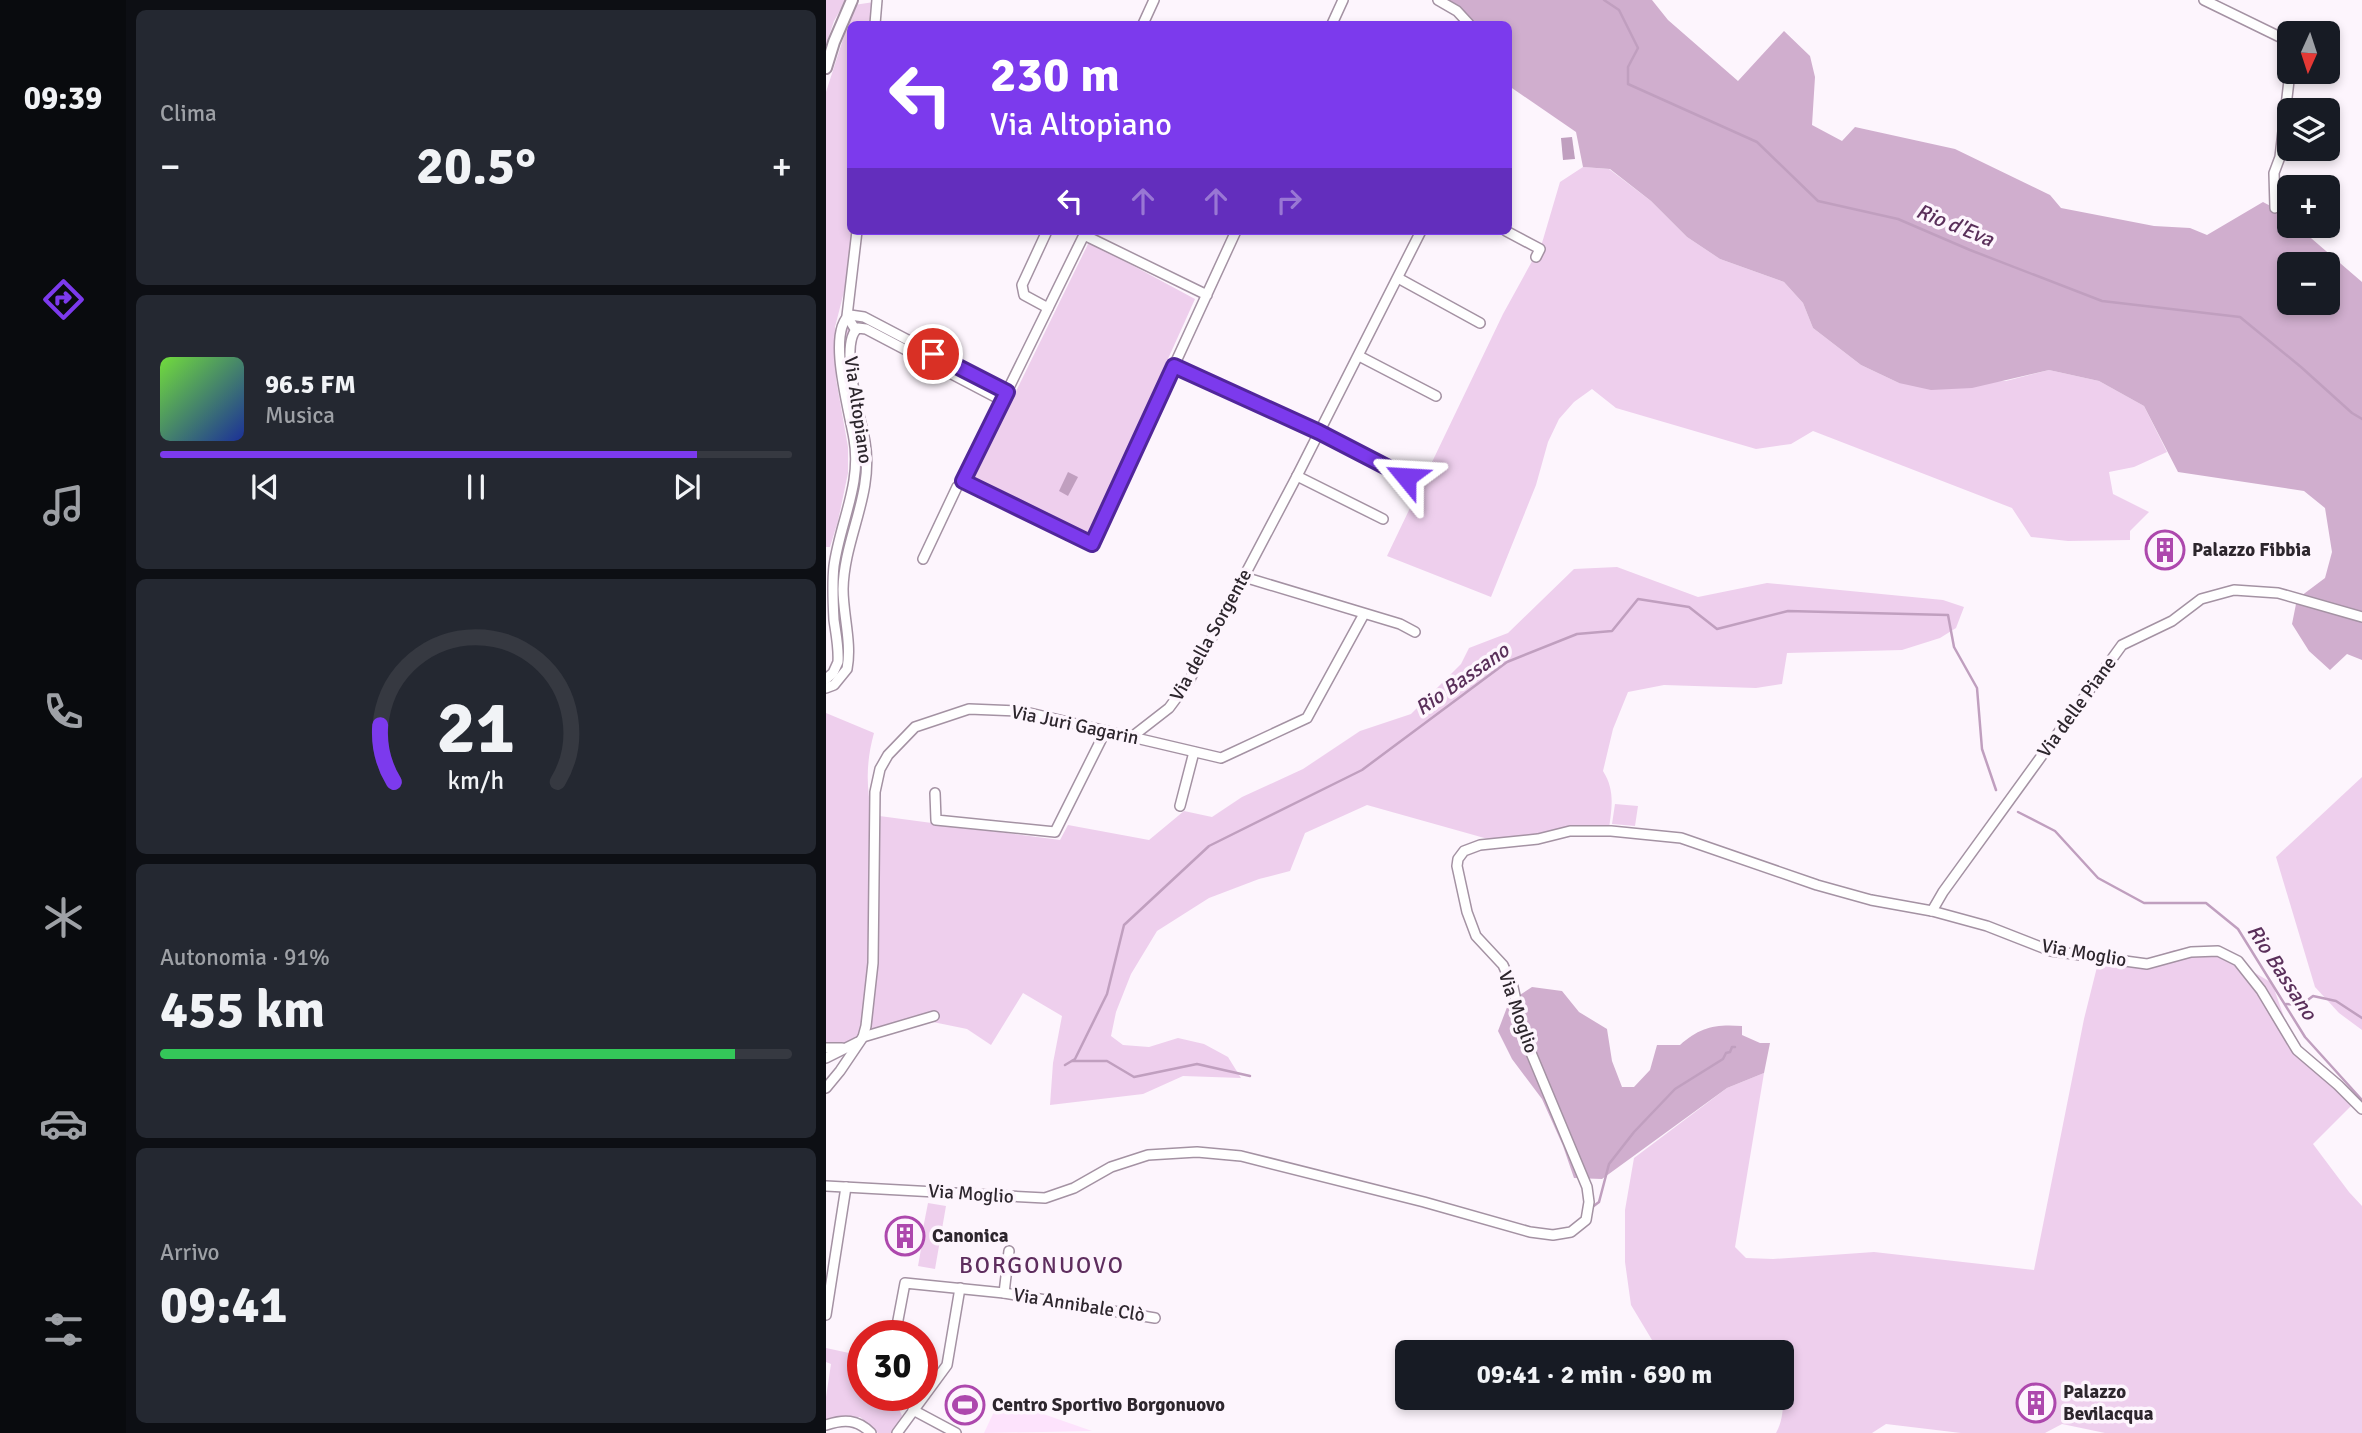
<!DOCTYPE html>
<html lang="it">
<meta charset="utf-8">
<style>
:root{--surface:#171b24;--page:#242831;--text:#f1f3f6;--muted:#9ea1a6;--line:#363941;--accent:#7c3aed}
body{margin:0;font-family:Signika,sans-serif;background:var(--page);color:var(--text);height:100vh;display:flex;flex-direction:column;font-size:26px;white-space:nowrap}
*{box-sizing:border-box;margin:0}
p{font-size:23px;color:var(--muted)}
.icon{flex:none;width:38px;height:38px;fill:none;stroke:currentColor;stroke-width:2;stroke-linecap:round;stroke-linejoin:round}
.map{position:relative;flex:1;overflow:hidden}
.side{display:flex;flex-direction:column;gap:10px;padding:10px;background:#0d0f14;width:700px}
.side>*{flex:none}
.banner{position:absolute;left:21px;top:21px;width:665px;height:214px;border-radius:10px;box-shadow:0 4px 10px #0003;background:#7c3aed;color:#fff;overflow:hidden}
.needle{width:46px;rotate:183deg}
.fabs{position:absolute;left:1451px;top:21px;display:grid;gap:14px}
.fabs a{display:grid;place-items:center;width:63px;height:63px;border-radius:10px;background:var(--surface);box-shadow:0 4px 10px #0003;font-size:35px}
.speed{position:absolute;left:21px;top:1320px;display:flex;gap:14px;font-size:35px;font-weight:700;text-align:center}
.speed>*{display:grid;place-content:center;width:91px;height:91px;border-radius:50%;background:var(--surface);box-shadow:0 4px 10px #0003;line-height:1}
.speed .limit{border:10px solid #d22;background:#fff;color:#111}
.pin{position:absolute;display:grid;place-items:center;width:60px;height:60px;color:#fff;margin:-30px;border:4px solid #fff;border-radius:50%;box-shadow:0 2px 7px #0007}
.me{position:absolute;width:77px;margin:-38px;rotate:297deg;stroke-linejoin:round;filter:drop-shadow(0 0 5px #0008)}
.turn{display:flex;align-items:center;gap:24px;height:147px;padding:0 28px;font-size:32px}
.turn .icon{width:91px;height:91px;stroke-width:2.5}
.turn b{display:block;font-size:49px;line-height:60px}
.lanes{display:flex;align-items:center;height:66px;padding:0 28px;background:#0003;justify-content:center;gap:35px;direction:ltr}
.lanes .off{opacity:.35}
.big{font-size:52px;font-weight:700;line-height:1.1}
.side .card{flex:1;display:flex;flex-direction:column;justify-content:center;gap:10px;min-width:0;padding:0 24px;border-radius:10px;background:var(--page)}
.side .dial{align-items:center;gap:0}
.dial svg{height:182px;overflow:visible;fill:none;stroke:var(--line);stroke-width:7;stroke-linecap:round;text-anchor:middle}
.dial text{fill:var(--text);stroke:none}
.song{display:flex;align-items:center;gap:21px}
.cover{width:84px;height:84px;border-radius:10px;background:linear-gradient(135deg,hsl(100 70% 55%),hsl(230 70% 35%))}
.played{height:7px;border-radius:4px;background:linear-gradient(90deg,var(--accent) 85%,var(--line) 85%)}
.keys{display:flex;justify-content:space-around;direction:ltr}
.heat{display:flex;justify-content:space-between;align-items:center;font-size:38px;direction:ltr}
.charge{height:10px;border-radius:5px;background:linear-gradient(90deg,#34c759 91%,var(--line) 0)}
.trip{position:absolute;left:569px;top:1340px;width:399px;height:70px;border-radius:10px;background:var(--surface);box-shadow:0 4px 10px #0003;font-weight:700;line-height:70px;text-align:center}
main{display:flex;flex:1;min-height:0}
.tabs{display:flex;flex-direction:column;width:126px;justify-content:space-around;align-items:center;background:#090b0e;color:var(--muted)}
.tabs .icon{width:49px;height:49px}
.tabs .on{color:var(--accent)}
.tabs b{font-size:32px;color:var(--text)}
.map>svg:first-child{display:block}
.built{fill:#fde3fc}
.green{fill:#eecfed}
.forest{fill:#d0aece;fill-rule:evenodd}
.water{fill:#c09fbf}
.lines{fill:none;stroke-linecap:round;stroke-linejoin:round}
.stream{stroke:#c09fbf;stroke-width:2.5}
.minor-casing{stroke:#a492a3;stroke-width:12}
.major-casing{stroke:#a492a3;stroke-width:14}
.minor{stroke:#fff;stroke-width:9}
.major{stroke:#fff;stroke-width:10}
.route-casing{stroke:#51269a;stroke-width:18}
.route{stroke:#7c3aed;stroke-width:12}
.labels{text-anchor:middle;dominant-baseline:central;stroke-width:7;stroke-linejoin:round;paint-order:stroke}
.street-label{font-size:19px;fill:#2d262d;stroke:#fdf5fd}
.poi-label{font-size:19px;font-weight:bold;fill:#2d262d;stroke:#fdf5fd;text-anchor:start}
.water-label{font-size:21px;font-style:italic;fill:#5a2f5a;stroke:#fdf5fd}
.quarter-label{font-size:23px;letter-spacing:2px;fill:#5e2d5e;stroke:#fdf5fd}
</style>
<main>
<nav class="tabs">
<b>09:39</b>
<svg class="icon on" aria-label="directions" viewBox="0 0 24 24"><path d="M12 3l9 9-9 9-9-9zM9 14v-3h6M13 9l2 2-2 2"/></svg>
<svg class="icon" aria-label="music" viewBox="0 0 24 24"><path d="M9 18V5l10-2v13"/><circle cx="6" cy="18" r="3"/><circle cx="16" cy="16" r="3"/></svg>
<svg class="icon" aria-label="phone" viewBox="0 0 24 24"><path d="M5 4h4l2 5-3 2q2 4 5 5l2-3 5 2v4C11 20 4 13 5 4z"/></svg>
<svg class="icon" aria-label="climate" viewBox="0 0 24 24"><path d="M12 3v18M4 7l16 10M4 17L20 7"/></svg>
<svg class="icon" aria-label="car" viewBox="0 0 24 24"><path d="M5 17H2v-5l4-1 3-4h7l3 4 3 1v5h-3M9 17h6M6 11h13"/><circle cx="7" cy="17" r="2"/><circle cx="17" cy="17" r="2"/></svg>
<svg class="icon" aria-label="filters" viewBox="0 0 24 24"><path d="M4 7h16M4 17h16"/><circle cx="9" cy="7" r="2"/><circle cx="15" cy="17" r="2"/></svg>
</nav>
<section class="side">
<div class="card"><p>Clima</p>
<div class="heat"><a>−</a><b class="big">20.5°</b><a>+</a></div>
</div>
<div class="card">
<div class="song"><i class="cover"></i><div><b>96.5 FM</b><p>Musica</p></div></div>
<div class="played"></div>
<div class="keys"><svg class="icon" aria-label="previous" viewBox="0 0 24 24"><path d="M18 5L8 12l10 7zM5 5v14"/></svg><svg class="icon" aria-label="pause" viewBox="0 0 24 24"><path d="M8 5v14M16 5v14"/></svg><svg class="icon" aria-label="next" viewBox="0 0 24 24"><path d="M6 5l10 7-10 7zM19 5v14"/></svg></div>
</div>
<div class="card dial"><svg viewBox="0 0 100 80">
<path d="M14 69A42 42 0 1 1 86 69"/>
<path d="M14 69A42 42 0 0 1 8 44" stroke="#7c3aed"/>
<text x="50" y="56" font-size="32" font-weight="700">21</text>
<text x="50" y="72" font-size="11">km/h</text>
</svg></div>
<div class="card"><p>Autonomia · 91%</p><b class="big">455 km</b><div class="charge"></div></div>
<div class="card"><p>Arrivo</p><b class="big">09:41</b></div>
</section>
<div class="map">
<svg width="1536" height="1433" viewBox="0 0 1536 1433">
<rect width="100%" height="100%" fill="#fdf5fd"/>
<polygon class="built" points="174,1399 266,1431 158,1433"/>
<g class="green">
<polygon points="0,0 20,0 8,21 0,45"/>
<polygon points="48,2 48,24 24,24 26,231 19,288 9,327 10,379 22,447 22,473 12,521 4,547 0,547 0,92 28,5"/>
<polygon points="757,167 783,169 825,201 861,237 894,259 958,282 977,303 987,328 1035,365 1073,383 1180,381 1223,370 1273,381 1318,406 1341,452 1308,467 1283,472 1287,494 1323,512 1304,531 1304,540 1242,541 1205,537 1186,508 987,431 965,444 930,449 790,408 766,389 748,402 733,419 722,442 710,485 665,597 561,556 677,314 716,243 734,182"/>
<polygon points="263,242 369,299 263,534 147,479"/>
<polygon points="20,323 23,329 21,347 38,473 15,621 19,663 10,680 0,685 0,681 8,677 11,625 11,568 31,480 16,355"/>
<path d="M 791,567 L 872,597 L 941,583 L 1117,600 L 1138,607 L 1130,628 L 1114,638 L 1076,650 L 961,653 L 956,684 L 930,688 L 838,685 L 802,692 L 787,729 L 777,771 C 789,790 786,807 783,828 L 662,839 L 541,805 L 479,833 L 464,871 L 433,879 L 383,898 L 331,931 L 305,974 L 290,1012 L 285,1036 L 297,1045 L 323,1047 L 352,1038 L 378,1044 L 402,1057 L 415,1078 L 357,1076 L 317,1094 L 224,1105 L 227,1063 L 236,1016 L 197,993 L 165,1045 L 141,1029 L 102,1021 L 24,1044 L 0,1045 L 0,713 L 48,733 C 40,762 40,786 46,815 L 234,840 L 242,825 L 323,840 L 358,811 L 386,817 L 416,797 L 477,769 L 534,731 L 585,714 L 635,664 L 643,648 L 682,633 L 748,569 Z"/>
<polygon points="1536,777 1536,1030 1513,1013 1489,987 1450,857"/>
<polygon points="789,804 812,806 809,826 786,824"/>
<path d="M 1389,949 L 1446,983 L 1469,1048 L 1526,1105 L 1487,1144 L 1523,1192 L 1536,1206 L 1536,1433 L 1279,1433 L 1236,1424 L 1219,1433 L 1135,1433 L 1060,1424 L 1046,1433 L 950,1433 C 962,1413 956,1376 956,1353 L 923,1353 L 909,1346 L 885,1353 L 846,1353 L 826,1340 L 805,1305 L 799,1262 L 799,1210 L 808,1158 L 901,1088 L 938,1073 L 909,1247 L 920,1258 L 947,1259 L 1048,1252 L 1208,1270 L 1258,1019 L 1273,959 L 1311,963 L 1348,950 Z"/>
<polygon points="102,1203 120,1206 109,1269 92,1266 95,1249 88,1247 89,1244 94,1244"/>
<polygon points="0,1348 37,1356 37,1395 80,1395 72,1406 76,1416 66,1433 52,1433 34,1417 12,1417 0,1421 0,1397 5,1364 0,1362"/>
</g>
<g class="forest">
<path d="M 621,0 L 826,0 L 842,20 L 912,81 L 958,31 L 984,56 L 989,77 L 986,125 L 1016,141 L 1029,127 L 1129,149 L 1224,195 L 1235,208 L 1328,226 L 1364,228 L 1381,235 L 1437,202 L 1454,211 L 1463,219 L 1463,226 L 1471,226 L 1536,282 L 1536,660 L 1521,654 L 1504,670 L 1483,651 L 1466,624 L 1471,599 L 1499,578 L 1506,552 L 1499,508 L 1478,491 L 1352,472 L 1318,406 L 1273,381 L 1223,370 L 1146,388 L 1105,390 L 1073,383 L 1035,365 L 987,328 L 977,303 L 958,282 L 894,259 L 861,237 L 825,201 L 784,169 L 757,167 L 750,132 L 683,86 L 682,24 L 645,24 L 642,18 ZM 1463,264 L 1502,264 L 1502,303 L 1463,303 Z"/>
<path d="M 706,987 L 736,991 L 753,1012 L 781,1029 L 786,1061 L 796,1087 L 808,1087 L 824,1070 L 831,1045 L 854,1045 C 874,1027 889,1024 916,1026 L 916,1035 L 934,1043 L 944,1043 L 938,1073 L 901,1088 L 776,1179 L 748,1178 L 737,1146 L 716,1099 L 686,1059 L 672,1031 L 683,1002 Z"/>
</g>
<g class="water">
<polygon points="746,137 749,159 737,160 735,138"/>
<polygon points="242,472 252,477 242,496 233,491"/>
</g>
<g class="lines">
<g class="stream">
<polyline points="778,0 793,10 812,48 802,67 802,84 931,142 992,201 1072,219 1144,250 1276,301 1414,317 1475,367 1526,413 1536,419"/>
<polyline points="1192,812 1229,831 1272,878 1318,903 1380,903 1412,929 1479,1037 1536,1100"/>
<polyline points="1460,1004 1475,1005 1487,996 1510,1001 1536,1018"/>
<polyline points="246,1061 281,1061 308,1077 371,1064 424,1076"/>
<polyline points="239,1065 249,1059 281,994 298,925 383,846 536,770 681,662 751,634 786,631 812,599 863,607 891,629 962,611 1122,615 1128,647 1151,688 1156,749 1170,790"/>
<polyline points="765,1208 773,1202 783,1164 808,1132 849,1089 897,1059 900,1053 904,1052 906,1047 909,1047"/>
</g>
<defs>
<g id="minor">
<polyline points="612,0 631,11 643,24"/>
<polyline points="1378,0 1458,39 1463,45"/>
<polyline points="49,24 51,0"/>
<polyline points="317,24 328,0"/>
<polyline points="506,24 517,0"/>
<polyline points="1449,208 1448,173 1454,157 1464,72"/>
<polyline points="221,231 196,285 198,295 222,308"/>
<polyline points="680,231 714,249 710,257"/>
<polyline points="572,278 654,323"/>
<polyline points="381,295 258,235 137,481 266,544 410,231"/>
<polyline points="29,329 21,316 31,231"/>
<polyline points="533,356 610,396"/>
<polyline points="348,366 493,433 580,477"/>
<polyline points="471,476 557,519"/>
<polyline points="97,559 131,487 137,481"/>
<polyline points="418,577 574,624 589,632"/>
<path d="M 0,679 L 7,673 L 12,662 C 13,648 10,634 8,620 C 7,602 6,584 8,566 C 14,522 36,484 28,439 C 24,413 0,331 24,315 L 38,317 L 181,392"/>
<path d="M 0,688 L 8,685 L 21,669 C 26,643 17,615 17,589 C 18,538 48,494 39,442 C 35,419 12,343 32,328 L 40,329 L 177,401"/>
<polyline points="307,736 343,708 363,681 471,476 595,231"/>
<polyline points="109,793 110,820 229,832 279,732"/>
<polyline points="354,806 368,752"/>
<polyline points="1106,911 1117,892 1296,645 1346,621 1375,599 1408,590 1452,593 1536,617"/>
<polyline points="37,1037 108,1016"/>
<polyline points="0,1048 16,1048"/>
<polyline points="0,1058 32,1042"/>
<polyline points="0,1088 14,1071 37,1037 40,1026 47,963 49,792 54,769 62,755 89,727 143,709 195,711 395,758 481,718 538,614"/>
<polyline points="0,1186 219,1198 248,1188 285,1167 322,1155 371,1152 415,1156 598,1202 704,1232 727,1235 745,1232 760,1220 763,1202 761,1187 698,1036 687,987 677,965 650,936 641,912 631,866 632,859 638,851 654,845 712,839 744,831 785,831 855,838 991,885 1045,900 1106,911 1161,926 1225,951 1321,964 1365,952 1392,951 1412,961 1435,990 1471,1050 1512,1085 1536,1109"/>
<polyline points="178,1293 183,1251"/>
<polyline points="0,1315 20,1187"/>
<polyline points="72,1320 79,1283 178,1293 329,1318"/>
<polyline points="87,1410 130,1433"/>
<path d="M 0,1425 C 18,1419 31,1419 45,1433"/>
<polyline points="71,1433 121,1365 134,1288"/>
</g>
<polyline id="major" points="0,68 8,42 26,0"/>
</defs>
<use href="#minor" class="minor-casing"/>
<use href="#major" class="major-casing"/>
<use href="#minor" class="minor"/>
<use href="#major" class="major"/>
</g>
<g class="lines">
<defs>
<polyline id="route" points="107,354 181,392 137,481 266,544 348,366 493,432 580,477"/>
</defs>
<use href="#route" class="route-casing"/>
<use href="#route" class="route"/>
</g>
<defs>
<symbol id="building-ring" viewBox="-11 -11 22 22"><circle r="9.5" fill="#fdf5fd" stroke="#ad48ad" stroke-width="1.5"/><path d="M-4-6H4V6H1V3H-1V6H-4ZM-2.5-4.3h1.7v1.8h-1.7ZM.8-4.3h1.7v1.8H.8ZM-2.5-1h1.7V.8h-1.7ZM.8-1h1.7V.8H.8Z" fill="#ad48ad"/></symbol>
<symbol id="stadium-ring" viewBox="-11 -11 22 22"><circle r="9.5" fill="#fdf5fd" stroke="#ad48ad" stroke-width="1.5"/><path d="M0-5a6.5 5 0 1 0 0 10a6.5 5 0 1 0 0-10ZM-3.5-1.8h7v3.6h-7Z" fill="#ad48ad"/></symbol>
</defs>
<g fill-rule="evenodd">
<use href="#building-ring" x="1317" y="528" width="44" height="44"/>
<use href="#building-ring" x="57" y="1214" width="44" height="44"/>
<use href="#building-ring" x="1188" y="1381" width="44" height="44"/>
<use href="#stadium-ring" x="117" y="1383" width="44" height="44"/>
</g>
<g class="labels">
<g class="street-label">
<text transform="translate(32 410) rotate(82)">Via Altopiano</text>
<text transform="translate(385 635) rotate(-61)">Via della Sorgente</text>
<text transform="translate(1251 707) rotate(-54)">Via delle Piane</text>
<text transform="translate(249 725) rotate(12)">Via Juri Gagarin</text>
<text transform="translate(1258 953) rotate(10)">Via Moglio</text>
<text transform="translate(692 1012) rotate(71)">Via Moglio</text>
<text transform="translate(145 1194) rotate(4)">Via Moglio</text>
<text transform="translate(253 1305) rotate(9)">Via Annibale Clò</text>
</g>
<g class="poi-label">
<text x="1366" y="550">Palazzo Fibbia</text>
<text x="106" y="1236">Canonica</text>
<text x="1237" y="1392">Palazzo<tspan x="1237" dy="22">Bevilacqua</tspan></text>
<text x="166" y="1405">Centro Sportivo Borgonuovo</text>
</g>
<g class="water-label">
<text transform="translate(1129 225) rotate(22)">Rio d'Eva</text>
<text transform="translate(636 679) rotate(-35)">Rio Bassano</text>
<text transform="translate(1456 972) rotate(57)">Rio Bassano</text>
</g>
<g class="quarter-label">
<text x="216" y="1265">BORGONUOVO</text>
</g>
</g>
</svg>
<div class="fabs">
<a><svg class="needle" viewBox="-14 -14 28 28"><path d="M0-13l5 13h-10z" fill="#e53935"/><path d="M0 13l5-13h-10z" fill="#9ea1a6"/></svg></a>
<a><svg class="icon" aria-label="layers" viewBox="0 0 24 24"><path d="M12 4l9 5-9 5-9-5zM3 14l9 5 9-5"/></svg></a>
<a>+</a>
<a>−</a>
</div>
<div class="speed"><div class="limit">30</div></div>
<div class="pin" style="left:107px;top:354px;background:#d93025"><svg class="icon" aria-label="arrive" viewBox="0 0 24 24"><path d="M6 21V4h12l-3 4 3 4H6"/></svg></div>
<svg class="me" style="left:580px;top:477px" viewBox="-20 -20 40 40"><path d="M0-17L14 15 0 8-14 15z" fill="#7c3aed" stroke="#fff" stroke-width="4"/></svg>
<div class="trip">09:41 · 2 min · 690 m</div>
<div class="banner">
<div class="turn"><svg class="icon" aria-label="left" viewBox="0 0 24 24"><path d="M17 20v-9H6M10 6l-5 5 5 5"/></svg><div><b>230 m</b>Via Altopiano</div></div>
<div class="lanes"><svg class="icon" aria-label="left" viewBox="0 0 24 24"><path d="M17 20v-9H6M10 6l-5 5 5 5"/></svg><svg class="icon off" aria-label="ahead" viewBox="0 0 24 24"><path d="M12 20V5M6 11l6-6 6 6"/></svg><svg class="icon off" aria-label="ahead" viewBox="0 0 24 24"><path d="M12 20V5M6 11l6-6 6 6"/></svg><svg class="icon off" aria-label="right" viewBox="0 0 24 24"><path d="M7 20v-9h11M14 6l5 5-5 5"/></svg></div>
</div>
</div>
</main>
